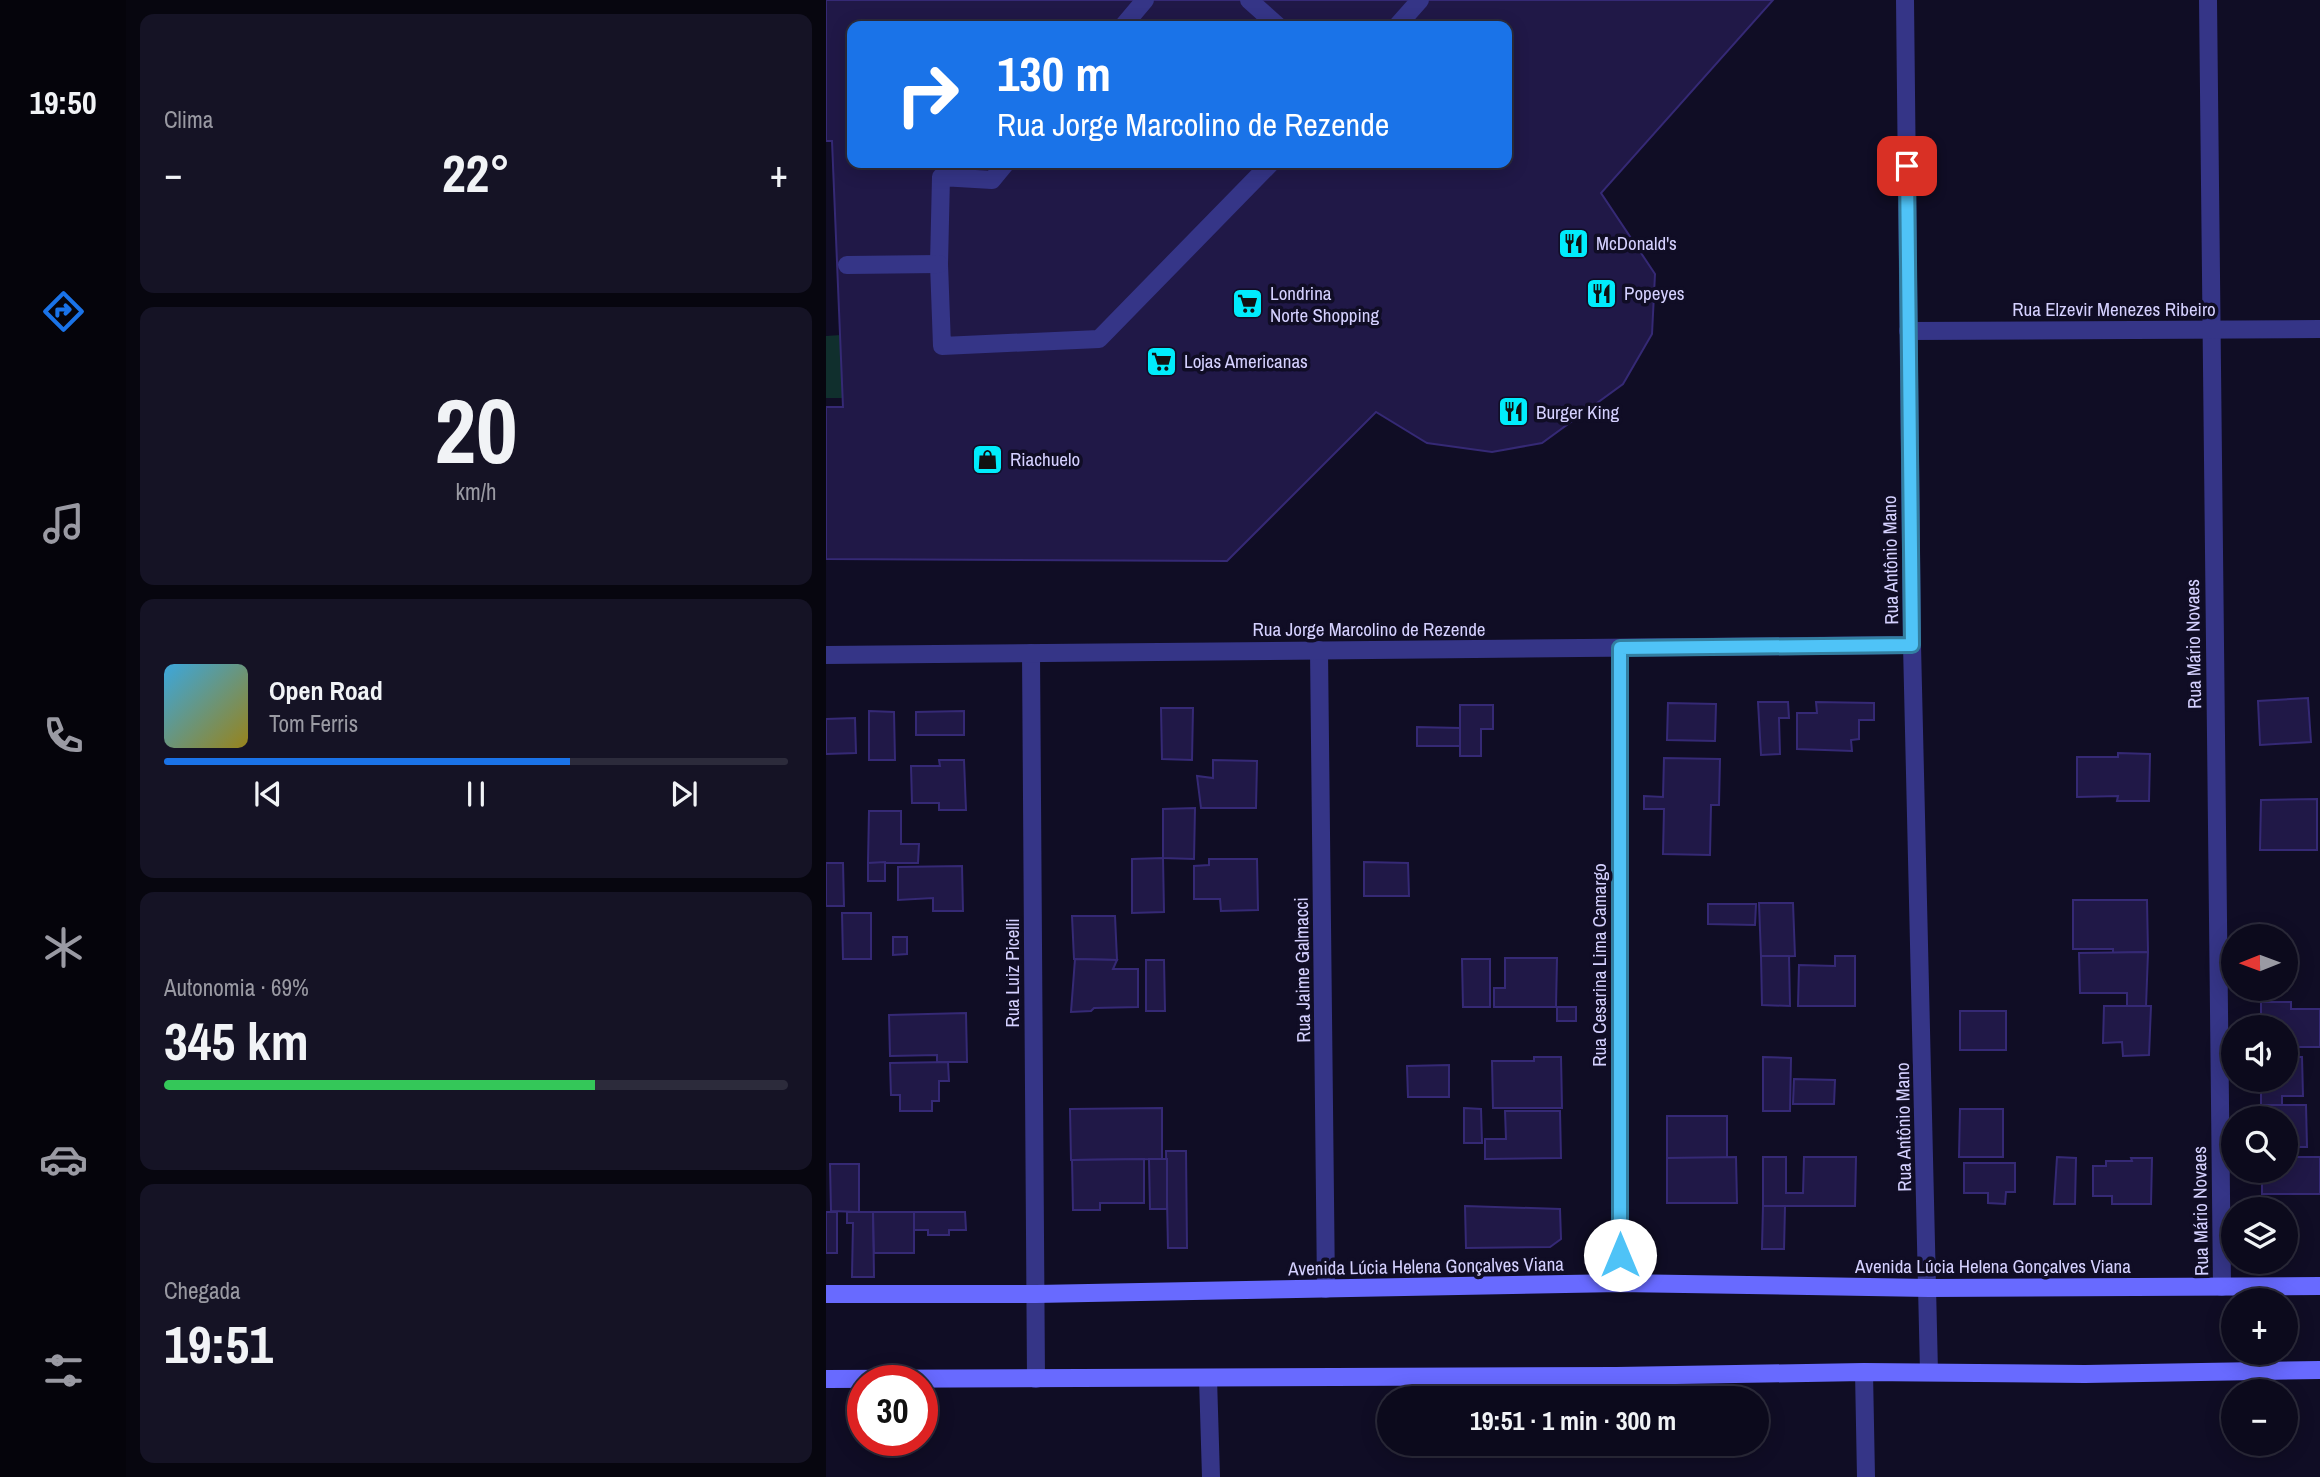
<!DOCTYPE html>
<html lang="pt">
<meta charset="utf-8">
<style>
:root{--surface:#0c0a1c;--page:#151325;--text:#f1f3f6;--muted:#9a9aa3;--line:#2c2b3b;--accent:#1a73e8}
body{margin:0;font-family:"Archivo Narrow",sans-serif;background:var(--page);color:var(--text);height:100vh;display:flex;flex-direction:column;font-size:26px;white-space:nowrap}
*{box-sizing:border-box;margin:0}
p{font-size:23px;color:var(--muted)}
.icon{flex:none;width:38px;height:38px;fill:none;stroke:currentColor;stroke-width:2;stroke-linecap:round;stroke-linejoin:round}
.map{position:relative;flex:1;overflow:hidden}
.sheet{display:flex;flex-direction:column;gap:14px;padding:14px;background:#07060f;width:700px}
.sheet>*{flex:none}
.top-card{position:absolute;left:21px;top:21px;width:665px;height:147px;border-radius:14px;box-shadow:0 4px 18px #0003,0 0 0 2px var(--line);background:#1a73e8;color:#fff;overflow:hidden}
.needle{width:46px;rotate:269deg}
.buttons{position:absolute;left:1395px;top:924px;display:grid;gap:14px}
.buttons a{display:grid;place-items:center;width:77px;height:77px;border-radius:50%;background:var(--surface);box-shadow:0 4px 18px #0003,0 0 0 2px var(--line);font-size:35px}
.speed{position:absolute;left:21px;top:1365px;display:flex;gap:14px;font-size:35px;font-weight:700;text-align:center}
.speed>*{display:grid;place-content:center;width:91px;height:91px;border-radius:50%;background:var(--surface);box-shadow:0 4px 18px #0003,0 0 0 2px var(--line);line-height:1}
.speed .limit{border:10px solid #d22;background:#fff;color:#111}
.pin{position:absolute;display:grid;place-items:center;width:60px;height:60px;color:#fff;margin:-30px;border-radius:14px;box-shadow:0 4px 10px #0006}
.me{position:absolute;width:77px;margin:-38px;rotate:0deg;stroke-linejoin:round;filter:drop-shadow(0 0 5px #0008)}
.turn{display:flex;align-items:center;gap:24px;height:147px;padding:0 35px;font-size:32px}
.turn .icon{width:91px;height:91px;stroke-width:2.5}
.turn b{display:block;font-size:49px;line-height:60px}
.big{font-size:52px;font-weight:700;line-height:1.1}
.sheet .card{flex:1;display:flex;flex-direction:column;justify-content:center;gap:10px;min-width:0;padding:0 24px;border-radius:14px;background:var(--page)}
.sheet .dial{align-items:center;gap:0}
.dial b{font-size:91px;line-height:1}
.song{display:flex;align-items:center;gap:21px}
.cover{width:84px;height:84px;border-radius:10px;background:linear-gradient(135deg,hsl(200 70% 55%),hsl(50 70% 35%))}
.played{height:7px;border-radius:4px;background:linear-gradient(90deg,var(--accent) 65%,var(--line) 65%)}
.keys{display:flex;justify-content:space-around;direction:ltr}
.heat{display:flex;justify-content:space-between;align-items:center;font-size:38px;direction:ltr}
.charge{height:10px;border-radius:5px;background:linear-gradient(90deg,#34c759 69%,var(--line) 0)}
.trip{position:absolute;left:551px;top:1386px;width:392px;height:70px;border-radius:35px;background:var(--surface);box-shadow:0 4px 18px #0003,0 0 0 2px var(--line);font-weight:700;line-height:70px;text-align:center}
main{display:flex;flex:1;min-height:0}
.tabs{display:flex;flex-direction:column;width:126px;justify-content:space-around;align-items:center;background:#05040b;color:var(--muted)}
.tabs .icon{width:49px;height:49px}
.tabs .on{color:var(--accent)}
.tabs b{font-size:32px;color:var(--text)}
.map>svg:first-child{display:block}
.green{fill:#102f2d}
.building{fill:#201847;stroke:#352975;stroke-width:2;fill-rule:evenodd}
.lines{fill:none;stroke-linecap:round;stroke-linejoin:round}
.street{stroke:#353587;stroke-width:18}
.secondary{stroke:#686aff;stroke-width:18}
.route-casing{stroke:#337fa1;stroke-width:18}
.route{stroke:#4fc3f7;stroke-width:12}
.labels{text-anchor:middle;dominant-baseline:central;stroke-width:7;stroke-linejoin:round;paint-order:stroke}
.poi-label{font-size:19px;fill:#d5d1ff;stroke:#100d25;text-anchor:start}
.street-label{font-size:19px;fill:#d5d1ff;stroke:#100d25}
</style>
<main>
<nav class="tabs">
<b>19:50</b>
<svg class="icon on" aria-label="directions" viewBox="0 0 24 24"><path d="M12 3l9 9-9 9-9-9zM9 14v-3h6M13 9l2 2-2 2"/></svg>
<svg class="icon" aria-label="music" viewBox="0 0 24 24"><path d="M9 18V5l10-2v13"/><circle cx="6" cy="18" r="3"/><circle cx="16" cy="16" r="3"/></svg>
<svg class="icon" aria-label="phone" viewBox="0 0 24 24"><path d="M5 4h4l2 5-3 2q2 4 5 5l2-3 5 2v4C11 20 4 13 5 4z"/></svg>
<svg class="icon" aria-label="climate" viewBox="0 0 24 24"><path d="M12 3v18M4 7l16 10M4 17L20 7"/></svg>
<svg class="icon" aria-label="car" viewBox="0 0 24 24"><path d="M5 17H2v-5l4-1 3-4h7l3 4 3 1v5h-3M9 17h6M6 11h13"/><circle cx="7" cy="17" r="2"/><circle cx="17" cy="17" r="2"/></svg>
<svg class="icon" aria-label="filters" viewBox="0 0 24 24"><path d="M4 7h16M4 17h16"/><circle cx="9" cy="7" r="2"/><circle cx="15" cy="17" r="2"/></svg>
</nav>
<section class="sheet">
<div class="card"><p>Clima</p>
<div class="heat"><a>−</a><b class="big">22°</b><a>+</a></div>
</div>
<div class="card dial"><b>20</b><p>km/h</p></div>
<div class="card">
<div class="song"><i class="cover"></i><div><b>Open Road</b><p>Tom Ferris</p></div></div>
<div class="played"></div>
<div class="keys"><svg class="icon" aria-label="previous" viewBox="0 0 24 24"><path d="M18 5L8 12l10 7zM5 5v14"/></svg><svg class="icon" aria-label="pause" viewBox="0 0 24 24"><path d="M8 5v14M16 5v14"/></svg><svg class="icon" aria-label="next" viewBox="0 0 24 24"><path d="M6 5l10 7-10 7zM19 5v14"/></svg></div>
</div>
<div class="card"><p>Autonomia · 69%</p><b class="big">345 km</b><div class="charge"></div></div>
<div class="card"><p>Chegada</p><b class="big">19:51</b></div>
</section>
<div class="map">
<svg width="1494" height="1477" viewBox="0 0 1494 1477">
<rect width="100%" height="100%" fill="#100d25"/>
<polygon class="green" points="15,335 17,398 0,398 0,336"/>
<g class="building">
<path d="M 0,0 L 947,0 L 775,193 L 829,274 L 826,334 L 797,384 L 716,443 L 666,452 L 601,443 L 550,412 L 401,561 L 0,559 L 0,407 L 17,407 L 6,141 L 0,141 ZM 26,26 L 681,26 L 681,163 L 26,163 Z"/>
<polygon points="1482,698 1485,742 1434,745 1432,701"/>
<polygon points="932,702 962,702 963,718 953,718 954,754 935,755"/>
<polygon points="990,702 1048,703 1048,720 1033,720 1033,739 1025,740 1026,751 971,749 971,713 991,713"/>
<polygon points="842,703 890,704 889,741 841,740"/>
<polygon points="634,705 667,705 667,729 655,729 655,756 634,756"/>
<polygon points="335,708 367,708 366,760 336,759"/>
<polygon points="43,711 68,712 69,760 43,760"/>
<polygon points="138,711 138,735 90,735 90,712"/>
<polygon points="29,718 30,753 0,754 0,719"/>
<polygon points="591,727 634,728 634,746 591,746"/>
<polygon points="1292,753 1324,754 1323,801 1291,801 1292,796 1251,797 1251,757 1292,757"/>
<polygon points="838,758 894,759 893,805 885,805 884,855 837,854 838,809 818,809 818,796 837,797"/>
<polygon points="113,760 138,760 140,810 113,810 113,803 86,803 85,766 114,766"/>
<polygon points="387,760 431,761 430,808 375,808 371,776 387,778"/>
<polygon points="1491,799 1491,850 1434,850 1435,800"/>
<polygon points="369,808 368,859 337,858 337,809"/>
<polygon points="43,811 75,811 75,844 93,844 92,863 42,863"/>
<polygon points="337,858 338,912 306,913 306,859"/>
<polygon points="383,859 431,859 432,910 395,911 394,899 368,899 368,866 383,865"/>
<polygon points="59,862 59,881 42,881 42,863"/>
<polygon points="538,862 582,863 583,896 538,896"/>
<polygon points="0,863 17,863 18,906 0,906"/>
<polygon points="136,866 137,911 107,911 107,898 72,900 72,867"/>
<polygon points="1247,900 1321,900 1322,952 1287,953 1287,949 1247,949"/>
<polygon points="933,903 967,903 969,956 935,957"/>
<polygon points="882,904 930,904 929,925 882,924"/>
<polygon points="16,913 45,913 45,959 17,959"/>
<polygon points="246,916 289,916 291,960 248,959"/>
<polygon points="67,937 81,937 81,954 67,955"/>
<polygon points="1322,952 1320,1007 1301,1006 1301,993 1254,993 1253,953"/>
<polygon points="935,956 963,956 964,1006 936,1005"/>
<polygon points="1009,956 1029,956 1029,1006 972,1006 973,965 1009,966"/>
<polygon points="679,958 731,958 730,1007 668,1007 668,988 679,988"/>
<polygon points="249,959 291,960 287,969 312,969 312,1007 268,1008 265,1011 245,1012"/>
<polygon points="636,959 664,959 664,1007 637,1007"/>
<polygon points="320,960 338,960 339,1011 320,1011"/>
<polygon points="1435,1002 1465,1002 1465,1009 1494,1009 1494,1047 1460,1047 1460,1027 1435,1027"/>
<polygon points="1278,1006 1325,1006 1323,1055 1297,1056 1296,1042 1277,1043"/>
<rect x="731" y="1007" width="19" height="14"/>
<rect x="1134" y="1011" width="46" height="39"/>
<polygon points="140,1013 141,1062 111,1062 111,1055 64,1056 63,1015"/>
<polygon points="708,1057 735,1057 736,1108 667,1108 666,1061 708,1061"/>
<polygon points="937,1057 965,1058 964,1111 937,1111"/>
<polygon points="1460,1057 1476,1057 1477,1096 1456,1096 1456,1105 1435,1105 1435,1080 1460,1080"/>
<polygon points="122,1062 123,1081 113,1081 113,1101 106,1101 106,1111 74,1111 74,1095 65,1095 64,1063"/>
<polygon points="623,1065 623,1097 582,1097 581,1066"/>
<polygon points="968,1079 1009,1080 1008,1104 967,1104"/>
<polygon points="1435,1105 1480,1105 1481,1147 1466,1147 1466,1153 1460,1153 1460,1118 1435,1118"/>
<polygon points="336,1108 336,1159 245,1160 244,1109"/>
<polygon points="638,1108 655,1109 656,1143 638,1143"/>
<polygon points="1134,1109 1177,1109 1177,1157 1133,1157"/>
<polygon points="679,1111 734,1111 735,1158 659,1159 659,1139 680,1139"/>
<rect x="841" y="1116" width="60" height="42"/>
<polygon points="340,1151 360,1151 361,1248 342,1248"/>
<polygon points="910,1157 911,1203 841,1203 841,1158"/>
<polygon points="937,1157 960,1157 960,1193 977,1193 978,1157 1030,1157 1029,1206 937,1206"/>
<polygon points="1231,1157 1250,1158 1249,1204 1228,1204"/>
<polygon points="1460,1157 1494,1157 1494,1194 1436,1194 1436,1171 1460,1171"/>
<polygon points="1305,1158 1326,1158 1325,1204 1286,1204 1286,1196 1267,1196 1267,1166 1280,1166 1280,1161 1306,1161"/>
<polygon points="318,1159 318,1203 274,1203 274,1210 247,1210 246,1160"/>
<polygon points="323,1159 341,1159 341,1209 324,1209"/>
<polygon points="1138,1163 1189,1163 1189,1192 1180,1192 1179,1204 1162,1203 1162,1193 1138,1193"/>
<polygon points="4,1164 33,1164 33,1212 5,1211"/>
<polygon points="639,1206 734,1209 735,1239 724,1247 640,1248"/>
<polygon points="937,1206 959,1206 958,1249 936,1249"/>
<rect x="0" y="1212" width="11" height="41"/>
<polygon points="21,1212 47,1212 48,1277 26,1277 27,1223 21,1223"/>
<polygon points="47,1212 88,1212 88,1253 48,1253"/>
<polygon points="88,1212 139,1212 140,1230 123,1230 123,1235 102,1235 102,1230 88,1230"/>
</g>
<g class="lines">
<g class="street">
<polyline points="423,0 452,26"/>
<polyline points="1079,0 1086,645 1103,1372"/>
<polyline points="1382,0 1396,1287"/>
<polyline points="297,26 319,0"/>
<polyline points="571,26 594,0"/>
<polyline points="180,163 166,180 115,177 113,264 116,346 273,339 445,163"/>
<polyline points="21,265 113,264"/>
<polyline points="1082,331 1494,329"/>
<polyline points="493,650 500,1289"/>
<polyline points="205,653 210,1379"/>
<polyline points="0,655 1086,645"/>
<polyline points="794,1283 794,648"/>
<polyline points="1038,1372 1040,1477"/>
<polyline points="382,1378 385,1477"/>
</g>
<g class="secondary">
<polyline points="0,1294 210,1294 794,1283 1103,1288 1494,1286"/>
<polyline points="0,1379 790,1376 1038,1372 1259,1374 1494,1370"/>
</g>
</g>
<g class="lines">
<defs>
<polyline id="route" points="794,1255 794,648 1086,645 1081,166"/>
</defs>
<use href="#route" class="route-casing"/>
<use href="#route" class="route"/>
</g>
<defs>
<symbol id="restaurant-square" viewBox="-11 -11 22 22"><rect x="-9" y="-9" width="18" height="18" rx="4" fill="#00ecfc" stroke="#100d25"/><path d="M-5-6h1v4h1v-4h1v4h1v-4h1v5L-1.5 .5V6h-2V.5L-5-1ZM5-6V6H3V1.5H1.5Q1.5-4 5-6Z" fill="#111"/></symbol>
<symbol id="supermarket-square" viewBox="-11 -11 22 22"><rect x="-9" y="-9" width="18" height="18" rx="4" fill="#00ecfc" stroke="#100d25"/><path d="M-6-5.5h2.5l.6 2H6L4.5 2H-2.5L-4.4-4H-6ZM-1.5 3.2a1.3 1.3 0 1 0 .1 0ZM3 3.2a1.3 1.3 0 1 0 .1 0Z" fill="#111"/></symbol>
<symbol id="shop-square" viewBox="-11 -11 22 22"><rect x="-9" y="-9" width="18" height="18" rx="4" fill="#00ecfc" stroke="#100d25"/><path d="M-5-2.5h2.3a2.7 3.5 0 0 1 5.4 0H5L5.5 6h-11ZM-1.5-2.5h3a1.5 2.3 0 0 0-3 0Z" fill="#111"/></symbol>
</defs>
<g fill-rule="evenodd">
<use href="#restaurant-square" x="730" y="226" width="35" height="35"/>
<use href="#restaurant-square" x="758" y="276" width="35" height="35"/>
<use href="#supermarket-square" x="404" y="286" width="35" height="35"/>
<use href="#supermarket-square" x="318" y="344" width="35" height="35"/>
<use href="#restaurant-square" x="670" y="394" width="35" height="35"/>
<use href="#shop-square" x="144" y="442" width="35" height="35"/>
</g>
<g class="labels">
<g class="poi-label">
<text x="770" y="243">McDonald's</text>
<text x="444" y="293">Londrina<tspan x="444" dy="22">Norte Shopping</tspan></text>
<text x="798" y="293">Popeyes</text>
<text x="358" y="361">Lojas Americanas</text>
<text x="710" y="412">Burger King</text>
<text x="184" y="459">Riachuelo</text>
</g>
<g class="street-label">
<text x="1288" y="309">Rua Elzevir Menezes Ribeiro</text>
<text transform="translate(1064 560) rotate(-91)">Rua Antônio Mano</text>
<text x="543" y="629">Rua Jorge Marcolino de Rezende</text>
<text transform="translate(1367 644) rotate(-91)">Rua Mário Novaes</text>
<text transform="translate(773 965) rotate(-90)">Rua Cesarina Lima Camargo</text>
<text transform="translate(476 970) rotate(-91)">Rua Jaime Galmacci</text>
<text transform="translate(186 973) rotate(-90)">Rua Luiz Picelli</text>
<text transform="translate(1077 1127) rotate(-91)">Rua Antônio Mano</text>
<text transform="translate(1374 1211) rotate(-91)">Rua Mário Novaes</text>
<text transform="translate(600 1266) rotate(-1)">Avenida Lúcia Helena Gonçalves Viana</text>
<text x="1167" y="1266">Avenida Lúcia Helena Gonçalves Viana</text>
</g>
</g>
</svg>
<div class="buttons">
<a><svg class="needle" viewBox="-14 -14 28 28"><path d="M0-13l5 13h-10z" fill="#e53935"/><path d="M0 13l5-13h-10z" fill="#9a9aa3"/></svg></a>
<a><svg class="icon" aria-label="sound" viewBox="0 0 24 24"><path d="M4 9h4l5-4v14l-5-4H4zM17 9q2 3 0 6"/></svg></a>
<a><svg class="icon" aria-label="search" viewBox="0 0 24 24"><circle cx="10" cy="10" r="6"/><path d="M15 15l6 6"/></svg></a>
<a><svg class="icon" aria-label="layers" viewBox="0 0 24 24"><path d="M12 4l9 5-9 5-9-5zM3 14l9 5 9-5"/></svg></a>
<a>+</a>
<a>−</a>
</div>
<div class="speed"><div class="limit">30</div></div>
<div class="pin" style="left:1081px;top:166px;background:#d93025"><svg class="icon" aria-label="arrive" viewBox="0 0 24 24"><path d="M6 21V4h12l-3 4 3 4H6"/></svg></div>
<svg class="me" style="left:794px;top:1255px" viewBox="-20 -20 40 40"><circle r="19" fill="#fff"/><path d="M0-13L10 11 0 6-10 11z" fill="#4fc3f7"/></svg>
<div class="trip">19:51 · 1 min · 300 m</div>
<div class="top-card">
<div class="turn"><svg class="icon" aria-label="right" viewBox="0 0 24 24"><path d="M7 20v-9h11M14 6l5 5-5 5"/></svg><div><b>130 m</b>Rua Jorge Marcolino de Rezende</div></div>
</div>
</div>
</main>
